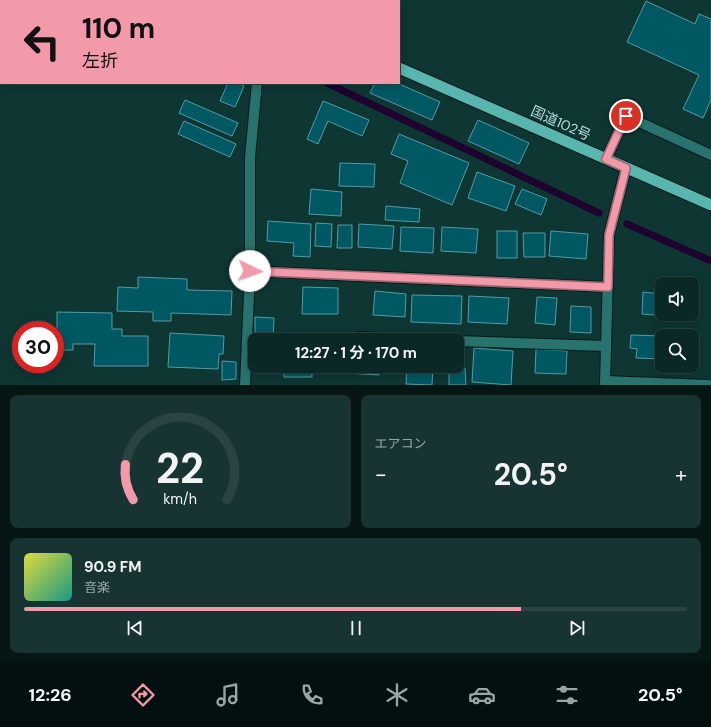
<!DOCTYPE html>
<html lang="ja">
<meta charset="utf-8">
<style>
:root{--surface:#0a2826;--page:#183432;--text:#f1f3f6;--muted:#99a6a7;--line:#2a4443;--accent:#f39aaa}
body{margin:0;font-family:"DM Sans","Noto Sans JP",sans-serif;background:var(--page);color:var(--text);height:100vh;display:flex;flex-direction:column;font-size:15px;white-space:nowrap}
*{box-sizing:border-box;margin:0}
p{font-size:13px;color:var(--muted)}
.icon{flex:none;width:22px;height:22px;fill:none;stroke:currentColor;stroke-width:2;stroke-linecap:round;stroke-linejoin:round}
.map{position:relative;height:385px;overflow:hidden}
.side{display:flex;flex-direction:column;gap:10px;padding:10px;background:#061615;flex:1}
.side>*{flex:none}
.banner{position:absolute;left:0px;top:0px;width:400px;height:84px;box-shadow:0 2px 10px #0003,0 0 0 1px var(--line);background:#f39aaa;color:#111;overflow:hidden}
.controls{position:absolute;left:655px;top:277px;display:grid;gap:8px}
.controls a{display:grid;place-items:center;width:44px;height:44px;border-radius:8px;background:var(--surface);box-shadow:0 2px 10px #0003,0 0 0 1px var(--line);font-size:20px}
.speed{position:absolute;left:12px;top:321px;display:flex;gap:8px;font-size:20px;font-weight:700;text-align:center}
.speed>*{display:grid;place-content:center;width:52px;height:52px;border-radius:50%;background:var(--surface);box-shadow:0 2px 10px #0003,0 0 0 1px var(--line);line-height:1}
.speed .limit{border:6px solid #d22;background:#fff;color:#111}
.pin{position:absolute;display:grid;place-items:center;width:34px;height:34px;color:#fff;margin:-17px;border:2px solid #fff;border-radius:50%;box-shadow:0 1px 4px #0007}
.me{position:absolute;width:44px;margin:-22px;rotate:93deg;stroke-linejoin:round;filter:drop-shadow(0 0 3px #0008)}
.turn{display:flex;align-items:center;gap:14px;height:84px;padding:0 16px;font-size:18px}
.turn .icon{width:52px;height:52px;stroke-width:2.5}
.turn b{display:block;font-size:28px;line-height:34px}
.big{font-size:30px;font-weight:700;line-height:1.1}
.side .widget{flex:1;display:flex;flex-direction:column;justify-content:center;gap:6px;min-width:0;padding:0 14px;border-radius:8px;background:var(--page)}
.side .dial{align-items:center;gap:0}
.dial svg{height:104px;overflow:visible;fill:none;stroke:var(--line);stroke-width:7;stroke-linecap:round;text-anchor:middle}
.dial text{fill:var(--text);stroke:none}
.song{display:flex;align-items:center;gap:12px}
.cover{width:48px;height:48px;border-radius:6px;background:linear-gradient(135deg,hsl(60 70% 55%),hsl(170 70% 35%))}
.played{height:4px;border-radius:2px;background:linear-gradient(90deg,var(--accent) 75%,var(--line) 75%)}
.keys{display:flex;justify-content:space-around;direction:ltr}
.heat{display:flex;justify-content:space-between;align-items:center;font-size:22px;direction:ltr}
.side .tiles{flex:1;display:grid;gap:10px;grid-template-columns:1fr 1fr}
.widget:last-child{grid-column:span 2}
.trip{position:absolute;left:248px;top:333px;width:216px;height:40px;border-radius:8px;background:var(--surface);box-shadow:0 2px 10px #0003,0 0 0 1px var(--line);font-weight:700;line-height:40px;text-align:center}
.dock{display:flex;height:64px;justify-content:space-around;align-items:center;background:#04100f;color:var(--muted)}
.dock .icon{width:28px;height:28px}
.dock .selected{color:var(--accent)}
.dock b{font-size:18px;color:var(--text)}
.map>svg:first-child{display:block}
.lines{fill:none;stroke-linecap:round;stroke-linejoin:round}
.stream{stroke:#1e032f;stroke-width:7}
.building{fill:#005862;stroke:#549ba6}
.service-casing{stroke:#051b19;stroke-width:12}
.minor-casing{stroke:#051b19;stroke-width:12}
.trunk-casing{stroke:#051b19;stroke-width:13}
.service{stroke:#29736e;stroke-width:10}
.minor{stroke:#29736e;stroke-width:10}
.trunk{stroke:#59b6af;stroke-width:11}
.route-casing{stroke:#9e646e;stroke-width:10}
.route{stroke:#f39aaa;stroke-width:7}
.labels{text-anchor:middle;dominant-baseline:central;stroke-width:4;stroke-linejoin:round;paint-order:stroke}
.street-label{font-size:14px;fill:#b9dcd8;stroke:#0e3633}
</style>
<div class="map">
<svg width="711" height="385" viewBox="0 0 711 385">
<rect width="100%" height="100%" fill="#0e3633"/>
<g class="lines">
<g class="stream">
<polyline points="327,83 599,213"/>
<polyline points="627,224 711,261"/>
</g>
</g>
<g class="building">
<polygon points="45,0 76,0 45,1"/>
<polygon points="164,0 204,0 204,1"/>
<polygon points="646,1 695,24 699,14 711,19 711,100 703,118 683,109 699,75 627,42"/>
<polygon points="228,83 238,83 244,86 235,107 220,101"/>
<polygon points="375,83 397,83 440,102 432,120 370,93"/>
<polygon points="185,100 238,123 232,136 179,113"/>
<polygon points="323,101 369,120 362,136 328,121 318,144 307,139"/>
<polygon points="478,120 529,143 519,164 468,141"/>
<polygon points="184,121 236,144 230,157 178,134"/>
<polygon points="399,134 469,163 452,205 400,183 408,161 391,154"/>
<polygon points="340,163 375,164 374,187 339,186"/>
<polygon points="477,172 515,186 506,211 468,198"/>
<polygon points="311,189 342,192 341,216 309,214"/>
<polygon points="522,189 547,199 541,215 515,204"/>
<polygon points="386,206 420,209 419,222 385,220"/>
<polygon points="268,221 311,224 310,257 293,256 294,243 267,241"/>
<polygon points="316,223 332,224 331,247 315,246"/>
<polygon points="359,224 394,226 392,249 358,247"/>
<polygon points="338,225 352,225 352,248 337,248"/>
<polygon points="401,227 434,228 433,253 400,251"/>
<polygon points="442,227 478,229 476,253 441,251"/>
<rect x="497" y="231" width="20" height="27"/>
<polygon points="551,231 588,234 586,259 549,256"/>
<polygon points="523,233 545,233 545,257 524,257"/>
<polygon points="138,277 187,279 187,290 232,291 231,315 171,313 171,321 153,321 153,312 117,311 118,287 138,288"/>
<polygon points="303,287 338,288 338,314 302,314"/>
<polygon points="375,291 406,294 405,317 373,315"/>
<polygon points="643,292 662,294 662,314 679,314 678,317 642,314"/>
<polygon points="412,295 462,296 461,324 411,322"/>
<polygon points="469,296 509,298 507,324 468,322"/>
<polygon points="537,297 557,298 555,325 535,323"/>
<polygon points="571,306 591,307 591,333 570,332"/>
<polygon points="57,312 112,313 112,329 122,329 122,336 148,336 148,366 94,366 95,344 73,344 73,350 55,350 55,330 48,330 57,330"/>
<polygon points="255,317 274,318 273,340 255,340"/>
<polygon points="170,333 224,336 223,354 219,354 218,369 168,367"/>
<polygon points="631,335 662,336 662,359 636,358 637,349 630,348"/>
<polygon points="474,348 513,351 511,385 472,382"/>
<polygon points="536,349 567,351 566,374 535,373"/>
<polygon points="222,361 236,362 236,379 222,380"/>
<rect x="284" y="366" width="28" height="11"/>
<polygon points="347,366 379,366 379,375 347,373"/>
<polygon points="407,366 433,366 432,385 406,384"/>
<polygon points="449,368 465,368 466,385 449,385"/>
</g>
<g class="lines">
<defs>
<g id="service">
<polyline points="104,1 105,0"/>
<polyline points="606,159 626,116 711,155"/>
<polyline points="357,337 436,340"/>
<polyline points="457,341 606,346"/>
<polyline points="605,381 708,385"/>
</g>
<g id="minor">
<polyline points="250,271 608,287"/>
<polyline points="245,385 250,271 250,157 257,83"/>
<polyline points="605,385 609,235 626,168"/>
</g>
<g id="trunk">
<polyline points="245,0 247,1"/>
<polyline points="399,68 711,205"/>
</g>
</defs>
<use href="#service" class="service-casing"/>
<use href="#minor" class="minor-casing"/>
<use href="#trunk" class="trunk-casing"/>
<use href="#service" class="service"/>
<use href="#minor" class="minor"/>
<use href="#trunk" class="trunk"/>
</g>
<g class="lines">
<defs>
<polyline id="route" points="250,271 608,287 609,235 626,168 606,159 626,116"/>
</defs>
<use href="#route" class="route-casing"/>
<use href="#route" class="route"/>
</g>
<g class="labels">
<g class="street-label">
<text transform="translate(561 123) rotate(24)">国道102号</text>
</g>
</g>
</svg>
<div class="controls">
<a><svg class="icon" aria-label="sound" viewBox="0 0 24 24"><path d="M4 9h4l5-4v14l-5-4H4zM17 9q2 3 0 6"/></svg></a>
<a><svg class="icon" aria-label="search" viewBox="0 0 24 24"><circle cx="10" cy="10" r="6"/><path d="M15 15l6 6"/></svg></a>
</div>
<div class="speed"><div class="limit">30</div></div>
<div class="pin" style="left:626px;top:116px;background:#d93025"><svg class="icon" aria-label="arrive" viewBox="0 0 24 24"><path d="M6 21V4h12l-3 4 3 4H6"/></svg></div>
<svg class="me" style="left:250px;top:271px" viewBox="-20 -20 40 40"><circle r="19" fill="#fff"/><path d="M0-13L10 11 0 6-10 11z" fill="#f39aaa"/></svg>
<div class="trip">12:27 · 1 分 · 170 m</div>
<div class="banner">
<div class="turn"><svg class="icon" aria-label="left" viewBox="0 0 24 24"><path d="M17 20v-9H6M10 6l-5 5 5 5"/></svg><div><b>110 m</b>左折</div></div>
</div>
</div>
<section class="side">
<div class="tiles">
<div class="widget dial"><svg viewBox="0 0 100 80">
<path d="M14 69A42 42 0 1 1 86 69"/>
<path d="M14 69A42 42 0 0 1 8 42" stroke="#f39aaa"/>
<text x="50" y="56" font-size="32" font-weight="700">22</text>
<text x="50" y="72" font-size="11">km/h</text>
</svg></div>
<div class="widget"><p>エアコン</p>
<div class="heat"><a>−</a><b class="big">20.5°</b><a>+</a></div>
</div>
<div class="widget">
<div class="song"><i class="cover"></i><div><b>90.9 FM</b><p>音楽</p></div></div>
<div class="played"></div>
<div class="keys"><svg class="icon" aria-label="previous" viewBox="0 0 24 24"><path d="M18 5L8 12l10 7zM5 5v14"/></svg><svg class="icon" aria-label="pause" viewBox="0 0 24 24"><path d="M8 5v14M16 5v14"/></svg><svg class="icon" aria-label="next" viewBox="0 0 24 24"><path d="M6 5l10 7-10 7zM19 5v14"/></svg></div>
</div>
</div>
</section>
<nav class="dock">
<b>12:26</b>
<svg class="icon selected" aria-label="directions" viewBox="0 0 24 24"><path d="M12 3l9 9-9 9-9-9zM9 14v-3h6M13 9l2 2-2 2"/></svg>
<svg class="icon" aria-label="music" viewBox="0 0 24 24"><path d="M9 18V5l10-2v13"/><circle cx="6" cy="18" r="3"/><circle cx="16" cy="16" r="3"/></svg>
<svg class="icon" aria-label="phone" viewBox="0 0 24 24"><path d="M5 4h4l2 5-3 2q2 4 5 5l2-3 5 2v4C11 20 4 13 5 4z"/></svg>
<svg class="icon" aria-label="climate" viewBox="0 0 24 24"><path d="M12 3v18M4 7l16 10M4 17L20 7"/></svg>
<svg class="icon" aria-label="car" viewBox="0 0 24 24"><path d="M5 17H2v-5l4-1 3-4h7l3 4 3 1v5h-3M9 17h6M6 11h13"/><circle cx="7" cy="17" r="2"/><circle cx="17" cy="17" r="2"/></svg>
<svg class="icon" aria-label="filters" viewBox="0 0 24 24"><path d="M4 7h16M4 17h16"/><circle cx="9" cy="7" r="2"/><circle cx="15" cy="17" r="2"/></svg>
<b>20.5°</b>
</nav>
